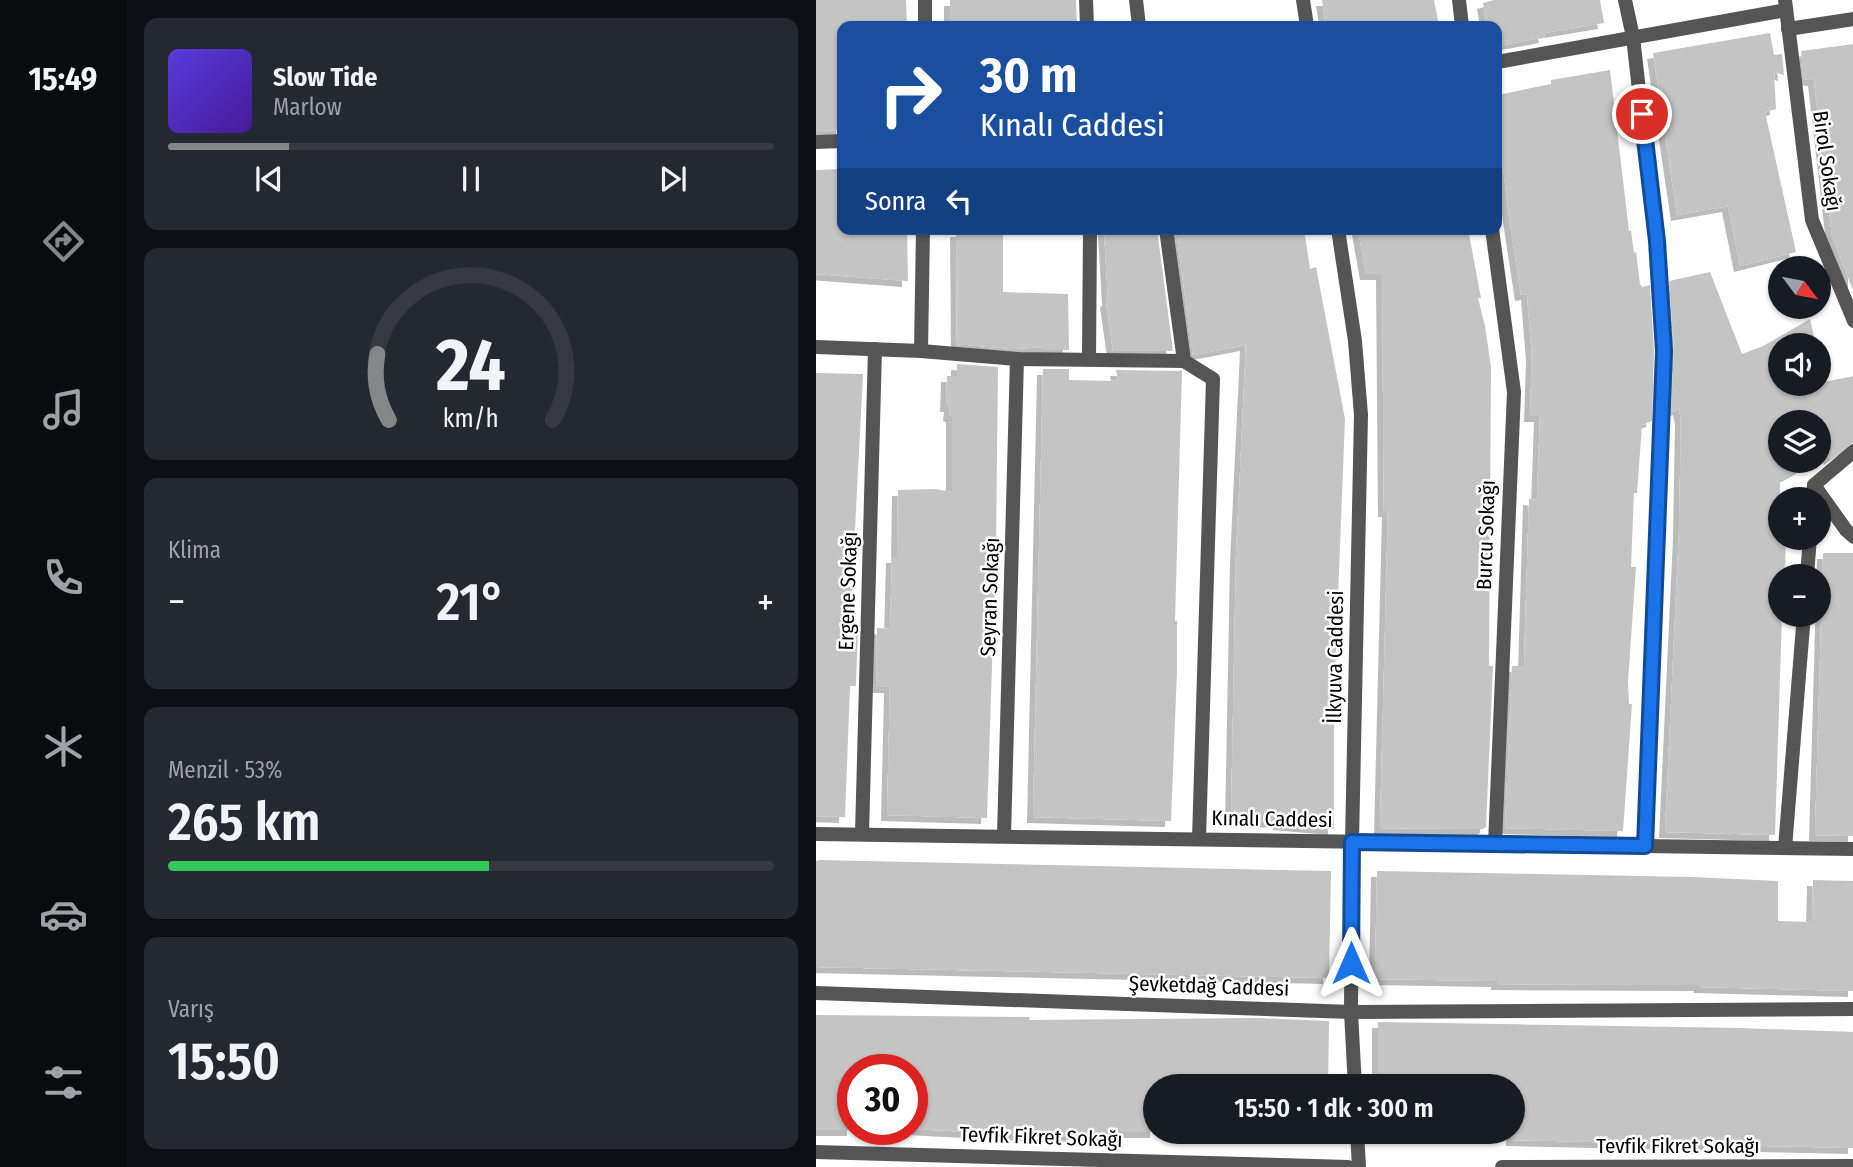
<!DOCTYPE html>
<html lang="tr">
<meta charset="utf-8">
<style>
:root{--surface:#171b24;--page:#242831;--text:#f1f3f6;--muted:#9ea1a6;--line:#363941;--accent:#858687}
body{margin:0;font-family:"Fira Sans Condensed",sans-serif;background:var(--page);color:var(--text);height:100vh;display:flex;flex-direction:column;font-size:26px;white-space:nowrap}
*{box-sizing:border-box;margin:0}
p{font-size:23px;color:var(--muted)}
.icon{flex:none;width:38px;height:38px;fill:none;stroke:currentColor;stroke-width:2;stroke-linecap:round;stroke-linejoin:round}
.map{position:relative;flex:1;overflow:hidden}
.details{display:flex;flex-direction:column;gap:18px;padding:18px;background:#0d0f14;width:690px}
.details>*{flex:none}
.top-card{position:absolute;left:21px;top:21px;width:665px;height:214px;border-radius:14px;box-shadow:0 2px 5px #0004;background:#1a4fa0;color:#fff;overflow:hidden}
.needle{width:46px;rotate:122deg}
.fabs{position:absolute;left:952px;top:256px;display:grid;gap:14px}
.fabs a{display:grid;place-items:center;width:63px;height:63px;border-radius:50%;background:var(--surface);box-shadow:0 2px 5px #0004;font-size:35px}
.speed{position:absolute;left:21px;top:1054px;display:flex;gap:14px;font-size:35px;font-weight:700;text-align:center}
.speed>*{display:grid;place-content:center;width:91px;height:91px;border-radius:50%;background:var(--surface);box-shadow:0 2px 5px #0004;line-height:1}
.speed .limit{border:10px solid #d22;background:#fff;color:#111}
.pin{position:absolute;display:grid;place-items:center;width:60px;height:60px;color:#fff;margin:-30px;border:4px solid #fff;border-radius:50%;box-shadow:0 2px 7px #0007}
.me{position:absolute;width:77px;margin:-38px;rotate:0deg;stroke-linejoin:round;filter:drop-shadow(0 0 5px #0008)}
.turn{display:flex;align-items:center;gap:24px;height:147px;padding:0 28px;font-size:32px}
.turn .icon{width:91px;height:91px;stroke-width:2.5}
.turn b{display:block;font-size:49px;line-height:60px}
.then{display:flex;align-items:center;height:66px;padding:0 28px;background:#0003;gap:14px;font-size:26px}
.big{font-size:52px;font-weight:600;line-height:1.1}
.details .card{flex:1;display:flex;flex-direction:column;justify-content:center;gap:10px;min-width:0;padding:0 24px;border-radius:14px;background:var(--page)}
.details .dial{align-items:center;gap:0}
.dial svg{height:182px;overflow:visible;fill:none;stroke:var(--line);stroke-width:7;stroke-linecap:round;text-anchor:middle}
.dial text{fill:var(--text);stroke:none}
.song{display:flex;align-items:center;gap:21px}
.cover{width:84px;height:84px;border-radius:10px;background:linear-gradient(135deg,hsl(250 70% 55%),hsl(260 70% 35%))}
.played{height:7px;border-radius:4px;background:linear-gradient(90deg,var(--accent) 20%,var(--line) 20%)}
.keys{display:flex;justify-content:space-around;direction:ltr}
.heat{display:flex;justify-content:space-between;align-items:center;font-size:38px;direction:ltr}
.charge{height:10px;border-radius:5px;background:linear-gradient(90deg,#34c759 53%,var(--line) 0)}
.trip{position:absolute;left:327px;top:1074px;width:382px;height:70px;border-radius:35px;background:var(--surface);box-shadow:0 2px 5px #0004;font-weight:600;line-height:70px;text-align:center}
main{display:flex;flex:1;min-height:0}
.dock{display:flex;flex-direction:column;width:126px;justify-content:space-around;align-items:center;background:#090b0e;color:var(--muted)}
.dock .icon{width:49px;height:49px}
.dock .current{color:var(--accent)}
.dock b{font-size:32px;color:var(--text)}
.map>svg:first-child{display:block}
.building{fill:#c4c4c4;filter:url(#shadow)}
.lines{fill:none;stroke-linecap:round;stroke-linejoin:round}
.street{stroke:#555;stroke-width:14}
.route-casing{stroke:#114b97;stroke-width:18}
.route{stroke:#1a73e8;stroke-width:12}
.labels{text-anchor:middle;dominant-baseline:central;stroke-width:5;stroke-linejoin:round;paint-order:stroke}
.street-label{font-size:21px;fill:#000;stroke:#fff}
</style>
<main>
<nav class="dock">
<b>15:49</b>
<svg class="icon current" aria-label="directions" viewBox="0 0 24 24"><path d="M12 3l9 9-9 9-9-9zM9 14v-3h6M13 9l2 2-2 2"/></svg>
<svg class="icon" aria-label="music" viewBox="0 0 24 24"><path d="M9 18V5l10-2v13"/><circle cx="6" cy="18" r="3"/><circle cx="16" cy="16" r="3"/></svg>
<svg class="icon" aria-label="phone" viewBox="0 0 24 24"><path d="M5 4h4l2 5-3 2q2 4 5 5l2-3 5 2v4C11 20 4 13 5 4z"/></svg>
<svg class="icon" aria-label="climate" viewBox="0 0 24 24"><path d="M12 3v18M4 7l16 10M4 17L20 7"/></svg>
<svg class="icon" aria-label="car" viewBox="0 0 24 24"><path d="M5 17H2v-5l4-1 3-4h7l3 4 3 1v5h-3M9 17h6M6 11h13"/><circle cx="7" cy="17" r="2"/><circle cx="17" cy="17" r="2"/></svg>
<svg class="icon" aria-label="filters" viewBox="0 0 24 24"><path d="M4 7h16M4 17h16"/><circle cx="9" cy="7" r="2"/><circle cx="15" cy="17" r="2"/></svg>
</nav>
<section class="details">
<div class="card">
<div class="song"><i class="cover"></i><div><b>Slow Tide</b><p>Marlow</p></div></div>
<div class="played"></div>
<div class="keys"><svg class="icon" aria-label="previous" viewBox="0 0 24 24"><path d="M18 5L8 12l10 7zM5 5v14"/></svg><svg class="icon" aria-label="pause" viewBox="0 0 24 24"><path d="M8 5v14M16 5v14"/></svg><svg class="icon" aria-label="next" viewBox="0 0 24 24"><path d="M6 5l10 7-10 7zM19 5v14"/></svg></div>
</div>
<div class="card dial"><svg viewBox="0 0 100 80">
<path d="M14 69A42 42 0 1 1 86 69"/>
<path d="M14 69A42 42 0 0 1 9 40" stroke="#858687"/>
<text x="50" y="56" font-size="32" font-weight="700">24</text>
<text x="50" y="72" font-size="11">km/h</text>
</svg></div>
<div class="card"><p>Klima</p>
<div class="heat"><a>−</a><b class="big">21°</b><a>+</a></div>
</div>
<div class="card"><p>Menzil · 53%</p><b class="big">265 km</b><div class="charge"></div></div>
<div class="card"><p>Varış</p><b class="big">15:50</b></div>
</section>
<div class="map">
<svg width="1038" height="1167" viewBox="0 0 1038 1167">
<defs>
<filter id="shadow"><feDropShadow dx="-6" dy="6" stdDeviation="0" flood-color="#0004"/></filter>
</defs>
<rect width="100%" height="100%" fill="#fff"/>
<g class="building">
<polygon points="0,0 90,0 91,26 26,26 26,130 0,131"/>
<polygon points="134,0 260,0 261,26 134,26"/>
<polygon points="506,0 618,0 623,26 510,26"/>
<polygon points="678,0 784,0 788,23 728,33 729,37 681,46 681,26 671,26 667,3"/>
<polygon points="954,33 958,55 966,54 968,75 958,72 960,109 949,112 980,252 924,266 912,206 861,215 837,53"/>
<polygon points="1038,44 1038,288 1036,288 1016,236 998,80 988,79 985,51"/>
<polygon points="794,70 813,231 815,230 818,253 820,252 824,284 826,287 834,285 838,351 836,421 826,425 821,493 818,493 815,567 820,567 812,682 813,704 816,704 807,831 689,828 696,666 708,666 713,499 721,500 724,416 714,416 716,355 711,294 705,295 693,216 686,157 682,95 735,84 735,80"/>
<polygon points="26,169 26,229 91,229 92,281 0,274 0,170"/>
<polygon points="288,229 341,229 357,351 297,351 290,301 292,300"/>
<polygon points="360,229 488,229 494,269 500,267 529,419 518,698 518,829 463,824 463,822 415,820 420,556 430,345 377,355"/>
<polygon points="542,229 652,229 665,298 662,298 669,326 675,367 673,666 677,666 670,827 667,829 564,828 572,511 568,511 566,274 550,274"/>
<polygon points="140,231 187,231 187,292 252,294 253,350 228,350 228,347 196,349 141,344"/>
<polygon points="894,272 926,354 947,346 994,319 1000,345 964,345 964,383 1003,383 1038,376 1038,442 1014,459 1011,454 1003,459 1003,422 964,422 964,460 1000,460 964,480 964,537 970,537 969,576 964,576 964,614 966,614 959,835 849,832 863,532 865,419 863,409 855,412 858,350 853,281"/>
<polygon points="141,364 182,367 180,545 171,818 71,815 74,687 60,687 61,628 74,629 76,557 81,557 82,490 119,489 136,492 136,416 133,415 134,406 130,406 131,376 141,376"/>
<polygon points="227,369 253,369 253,380 302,381 300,370 366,371 359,621 361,621 361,671 355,821 217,817"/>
<polygon points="0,373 47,374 34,626 42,627 40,686 34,686 29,817 0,816"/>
<polygon points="1007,553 1038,553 1038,836 999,835"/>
<polygon points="3,860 515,871 513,978 0,967 0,861"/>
<polygon points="561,871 876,877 962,881 962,921 996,922 997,880 1038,881 1038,991 884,987 884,985 681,984 681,981 559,979"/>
<polygon points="0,1015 214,1017 213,1020 441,1018 513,1021 512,1087 340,1087 340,1132 272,1132 272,1136 213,1135 96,1129 98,1069 37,1069 37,1130 0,1130"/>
<polygon points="562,1022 925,1028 1038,1032 1038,1148 696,1140 696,1087 562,1087"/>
</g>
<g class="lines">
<g class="street">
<polyline points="270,0 271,26"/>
<polyline points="320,0 323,26"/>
<polyline points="487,0 491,26"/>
<polyline points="643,0 646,26"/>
<polyline points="809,0 817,37 840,241 848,351 829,846"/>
<polyline points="969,0 996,220 1038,321"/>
<polyline points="109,26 109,0"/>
<polyline points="972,29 1038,19"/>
<polyline points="681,62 970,10"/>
<polyline points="0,142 26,141"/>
<polyline points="350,229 368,361"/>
<polyline points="522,229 539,341 545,415 536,842 535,1012 539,1087"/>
<polyline points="676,229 698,392 679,844"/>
<polyline points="0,347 105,351 201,359 368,361 397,379 383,839"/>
<polyline points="105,351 107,229"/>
<polyline points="273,358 274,229"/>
<polyline points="998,485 1030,530 1038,537"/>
<polyline points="997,499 998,485 1038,451"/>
<polyline points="991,576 994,537"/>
<polyline points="0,834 1038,849"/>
<polyline points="46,834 59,349"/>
<polyline points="188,836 201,359"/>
<polyline points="969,848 988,614"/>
<polyline points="0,993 535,1012 1038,1009"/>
<polyline points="541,1132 543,1167"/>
<polyline points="0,1152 532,1167"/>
<polyline points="686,1167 1038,1166"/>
</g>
</g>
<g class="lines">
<defs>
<polyline id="route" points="535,963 536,842 829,846 848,351 841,241 826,114"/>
</defs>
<use href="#route" class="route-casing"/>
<use href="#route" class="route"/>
</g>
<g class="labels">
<g class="street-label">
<text transform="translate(1011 161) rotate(82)">Birol Sokağı</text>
<text transform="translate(670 535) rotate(-88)">Burcu Sokağı</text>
<text transform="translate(32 591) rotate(-88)">Ergene Sokağı</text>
<text transform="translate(174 597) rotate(-88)">Seyran Sokağı</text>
<text transform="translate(519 657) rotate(-89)">İlkyuva Caddesi</text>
<text transform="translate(456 819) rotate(1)">Kınalı Caddesi</text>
<text transform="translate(393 986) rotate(2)">Şevketdağ Caddesi</text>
<text transform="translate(225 1137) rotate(2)">Tevfik Fikret Sokağı</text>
<text x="862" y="1146">Tevfik Fikret Sokağı</text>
</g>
</g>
</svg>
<div class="fabs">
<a><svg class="needle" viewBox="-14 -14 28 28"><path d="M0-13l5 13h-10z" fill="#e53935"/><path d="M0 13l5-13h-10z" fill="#9ea1a6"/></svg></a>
<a><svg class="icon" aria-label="sound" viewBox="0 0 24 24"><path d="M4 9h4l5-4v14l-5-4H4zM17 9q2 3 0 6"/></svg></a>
<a><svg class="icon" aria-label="layers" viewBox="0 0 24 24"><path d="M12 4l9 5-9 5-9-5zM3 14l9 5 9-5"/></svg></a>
<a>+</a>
<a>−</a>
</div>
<div class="speed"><div class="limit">30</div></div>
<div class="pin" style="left:826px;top:114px;background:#d93025"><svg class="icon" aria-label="arrive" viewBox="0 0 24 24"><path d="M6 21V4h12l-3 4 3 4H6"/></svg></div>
<svg class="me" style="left:535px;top:963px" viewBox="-20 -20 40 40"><path d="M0-17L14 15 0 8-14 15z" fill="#1a73e8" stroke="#fff" stroke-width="4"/></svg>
<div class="trip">15:50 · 1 dk · 300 m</div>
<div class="top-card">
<div class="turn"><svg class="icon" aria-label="right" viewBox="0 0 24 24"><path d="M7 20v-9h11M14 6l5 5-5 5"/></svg><div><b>30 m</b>Kınalı Caddesi</div></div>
<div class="then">Sonra<svg class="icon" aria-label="left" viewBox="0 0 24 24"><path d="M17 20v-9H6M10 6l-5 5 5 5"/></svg></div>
</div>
</div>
</main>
